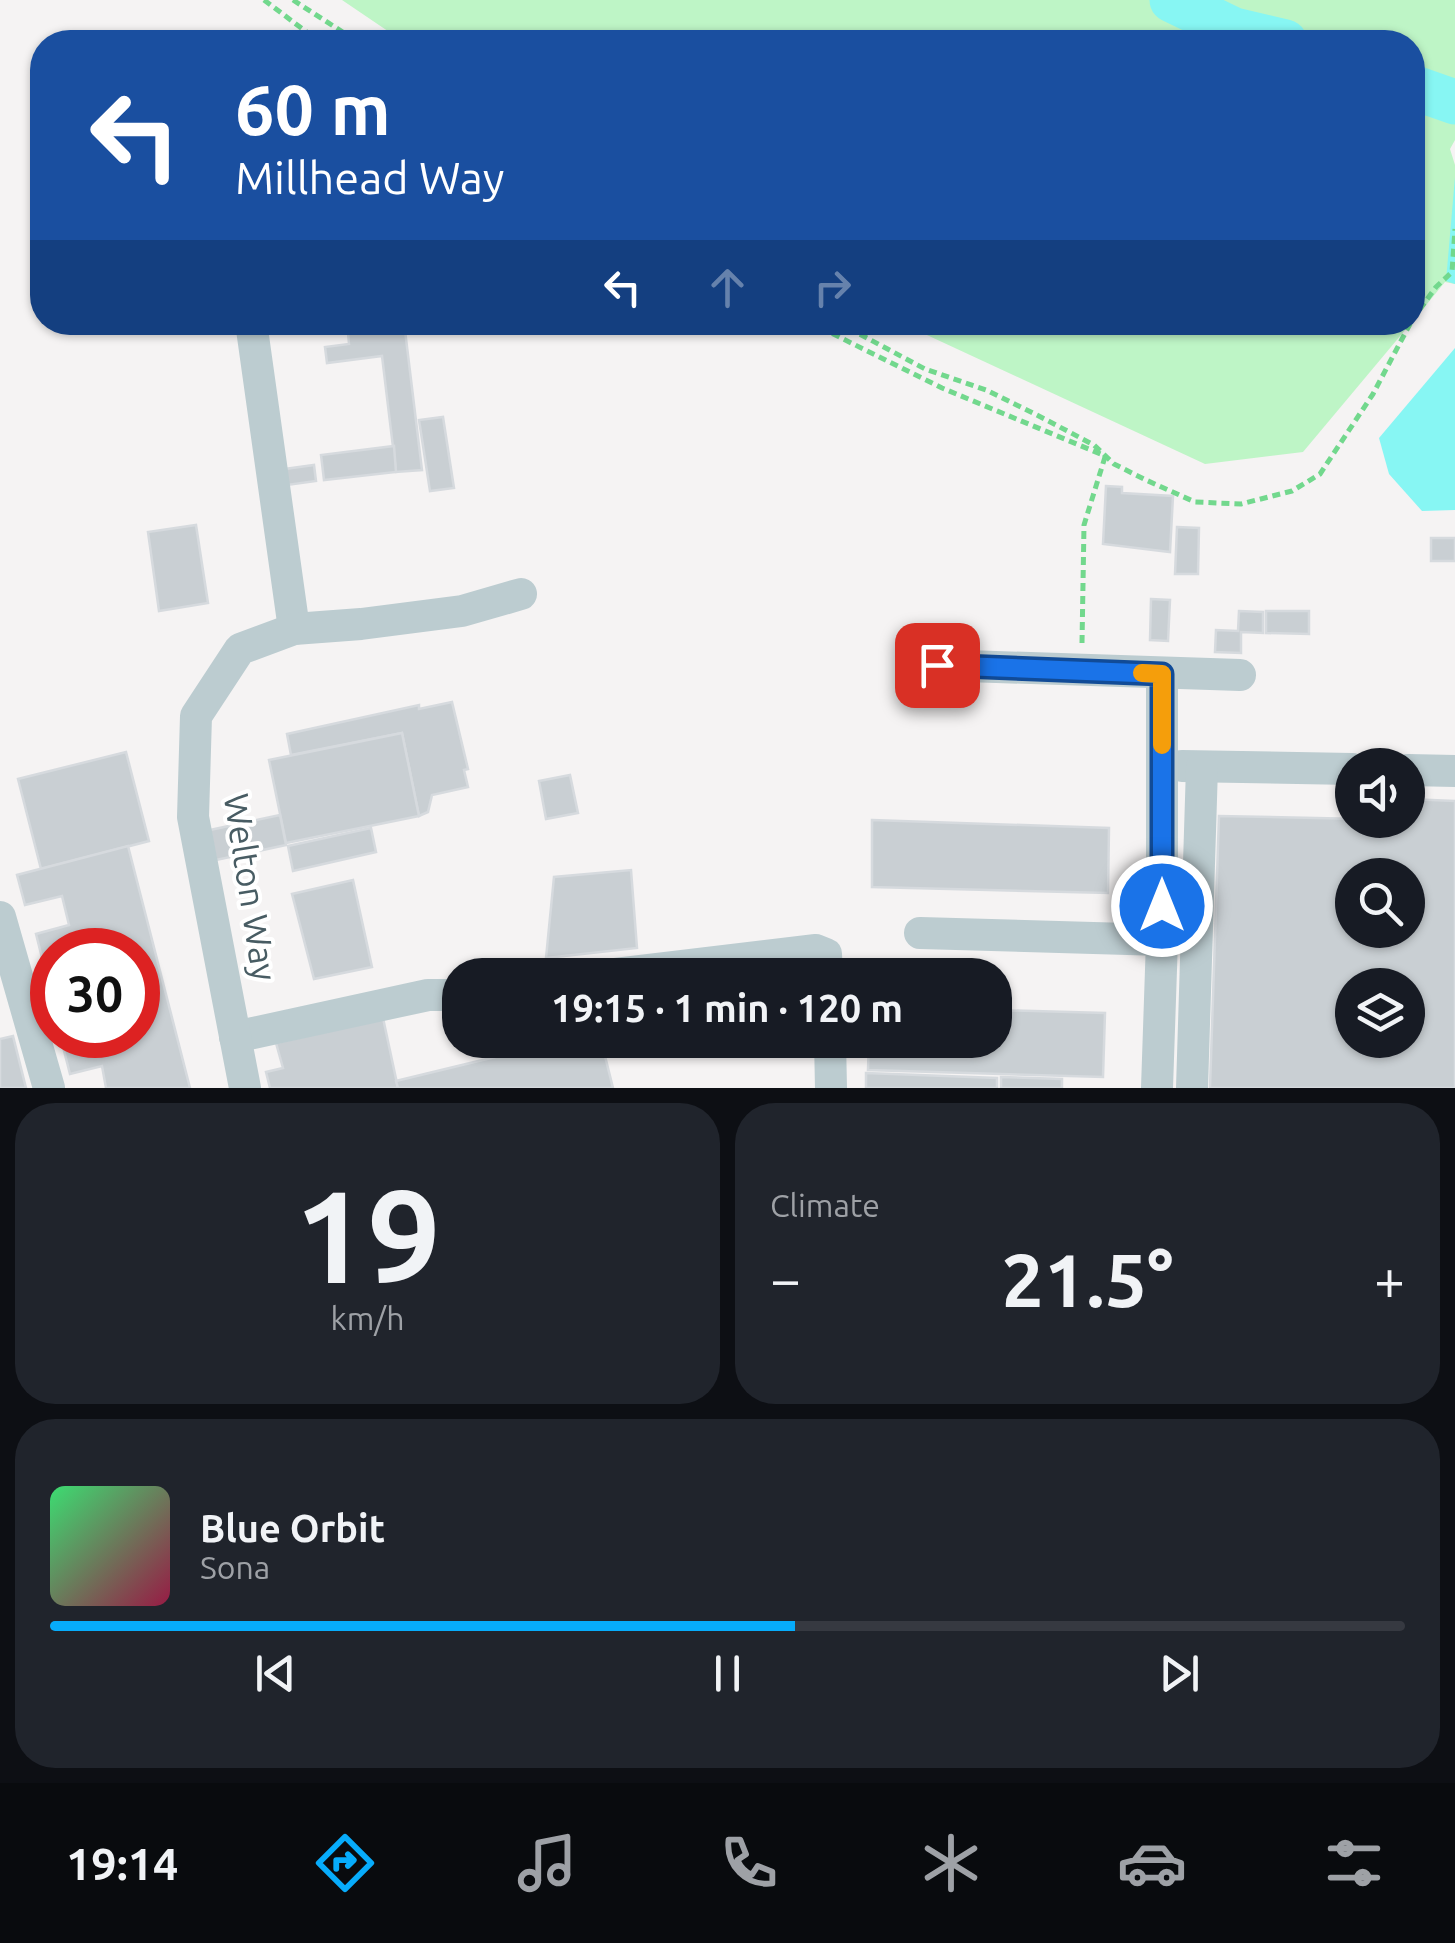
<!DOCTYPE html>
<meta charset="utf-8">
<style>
:root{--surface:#171b24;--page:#20242c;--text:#f1f3f6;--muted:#9ea1a6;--line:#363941;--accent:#07acfb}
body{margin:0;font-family:Ubuntu,sans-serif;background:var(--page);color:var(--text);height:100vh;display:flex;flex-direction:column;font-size:38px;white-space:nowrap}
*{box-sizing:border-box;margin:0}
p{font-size:32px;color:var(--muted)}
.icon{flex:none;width:55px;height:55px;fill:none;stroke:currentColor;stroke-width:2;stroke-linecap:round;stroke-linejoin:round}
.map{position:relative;height:1088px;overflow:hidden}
.sheet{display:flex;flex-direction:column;gap:15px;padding:15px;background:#0d0f14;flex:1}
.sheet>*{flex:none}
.guide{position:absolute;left:30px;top:30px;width:1395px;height:305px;border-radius:40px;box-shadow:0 2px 8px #0004;background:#1a4fa0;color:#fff;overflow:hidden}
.controls{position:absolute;left:1335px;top:748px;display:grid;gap:20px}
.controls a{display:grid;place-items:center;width:90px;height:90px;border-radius:50%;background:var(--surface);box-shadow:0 2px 8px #0004;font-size:50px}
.speed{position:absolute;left:30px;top:928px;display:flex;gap:20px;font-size:50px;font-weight:700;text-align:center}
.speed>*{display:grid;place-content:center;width:130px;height:130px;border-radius:50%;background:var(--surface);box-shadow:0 2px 8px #0004;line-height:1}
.speed .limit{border:15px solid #d22;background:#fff;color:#111}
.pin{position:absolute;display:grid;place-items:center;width:85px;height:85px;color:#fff;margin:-42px;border-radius:20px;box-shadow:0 5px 15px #0006}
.me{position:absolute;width:110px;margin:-55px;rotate:0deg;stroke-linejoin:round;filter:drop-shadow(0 0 8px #0008)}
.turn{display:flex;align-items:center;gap:35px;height:210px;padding:0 40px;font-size:45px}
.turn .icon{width:130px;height:130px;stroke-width:2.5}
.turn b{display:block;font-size:70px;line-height:85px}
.lanes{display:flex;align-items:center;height:95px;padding:0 40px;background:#0003;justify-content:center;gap:50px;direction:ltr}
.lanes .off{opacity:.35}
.big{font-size:75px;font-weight:700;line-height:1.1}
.sheet .tile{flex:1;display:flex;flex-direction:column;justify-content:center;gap:15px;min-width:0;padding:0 35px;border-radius:40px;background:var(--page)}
.sheet .dial{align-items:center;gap:0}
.dial b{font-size:130px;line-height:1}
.song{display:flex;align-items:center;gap:30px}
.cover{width:120px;height:120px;border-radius:15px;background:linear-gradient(135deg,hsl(140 70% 55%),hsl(340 70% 35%))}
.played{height:10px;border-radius:5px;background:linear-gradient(90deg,var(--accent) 55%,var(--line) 55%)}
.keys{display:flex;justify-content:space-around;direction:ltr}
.heat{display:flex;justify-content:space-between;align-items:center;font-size:55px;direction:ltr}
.sheet .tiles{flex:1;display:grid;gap:15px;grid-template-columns:1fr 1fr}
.tile:last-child{grid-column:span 2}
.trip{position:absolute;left:442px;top:958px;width:570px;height:100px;border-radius:40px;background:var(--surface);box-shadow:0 2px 8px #0004;font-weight:700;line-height:100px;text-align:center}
.tab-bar{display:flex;height:160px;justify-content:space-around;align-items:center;background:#090b0e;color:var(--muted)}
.tab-bar .icon{width:70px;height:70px}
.tab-bar .selected{color:var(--accent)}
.tab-bar b{font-size:45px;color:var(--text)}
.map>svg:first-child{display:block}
.green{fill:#bef5c6}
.water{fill:#87f6f3}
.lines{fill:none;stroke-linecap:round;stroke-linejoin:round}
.river{stroke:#87f6f3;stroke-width:45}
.building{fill:#c9cfd3;stroke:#d6dade;stroke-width:2.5;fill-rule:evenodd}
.path{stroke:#72d88d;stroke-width:5;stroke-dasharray:8 5;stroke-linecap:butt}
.minor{stroke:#bcccd0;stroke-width:32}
.route-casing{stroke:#114b97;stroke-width:25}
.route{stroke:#1a73e8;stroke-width:18}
.slow{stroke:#f59e0b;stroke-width:18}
.labels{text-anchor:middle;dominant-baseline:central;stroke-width:8;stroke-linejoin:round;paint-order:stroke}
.street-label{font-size:35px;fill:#485c63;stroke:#fff}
</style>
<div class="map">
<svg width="1455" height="1088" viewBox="0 0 1455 1088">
<rect width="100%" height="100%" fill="#f5f3f3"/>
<g class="green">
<polygon points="342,0 1455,0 1455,140 1450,149 1455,165 1455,284 1445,282 1413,321 1412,42 840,42 837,32 768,42 404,42"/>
<polygon points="901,323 1411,323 1303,452 1205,464"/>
</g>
<g class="water">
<polygon points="1455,177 1455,284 1446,281"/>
<polygon points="1455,348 1455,510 1422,511 1389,474 1379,438"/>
</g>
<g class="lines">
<g class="river">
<polyline points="1172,0 1234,30 1285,42"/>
<polyline points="1412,87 1455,102"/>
</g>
</g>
<g class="building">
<polygon points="347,322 404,322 422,470 396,472 382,356 327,363 325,347 349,344"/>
<polygon points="443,417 454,488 430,491 419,420"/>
<polygon points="394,446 396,472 324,480 321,455"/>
<polygon points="314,465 316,481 273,487 285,469"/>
<polygon points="1106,486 1122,487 1122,493 1173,496 1170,552 1103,544"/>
<polygon points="196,525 208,603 159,611 148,532"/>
<polygon points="1177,527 1199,528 1198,574 1175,574"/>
<rect x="1431" y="538" width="24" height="23"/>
<polygon points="1151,599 1170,600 1168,641 1150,640"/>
<polygon points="1239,611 1263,612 1263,633 1241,632 1241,653 1215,652 1216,630 1238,631"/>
<polygon points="1266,611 1309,611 1309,634 1266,633"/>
<polygon points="452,702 468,769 464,770 468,787 432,795 428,812 419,816 402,733 291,755 287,734 419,705 419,709"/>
<polygon points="402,733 419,816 286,843 269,760"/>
<polygon points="126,752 149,841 41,869 18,779"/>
<polygon points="570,775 578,813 546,819 539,781"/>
<path d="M 1408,799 L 1455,801 L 1455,1088 L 1210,1088 L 1219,816 L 1408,820 ZM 1352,875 L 1408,875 L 1408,930 L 1352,930 ZM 1352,985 L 1408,985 L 1408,1040 L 1352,1040 Z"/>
<polygon points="280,815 286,845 216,860 210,830"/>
<polygon points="872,820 1109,828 1108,893 872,887"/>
<polygon points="371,828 376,852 293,871 288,846"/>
<polygon points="128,846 190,1088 106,1088 102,1066 70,1074 60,1035 138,1035 138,950 52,950 52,985 49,986 36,934 69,925 62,896 25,905 17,875"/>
<polygon points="631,870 637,948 546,958 554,877"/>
<polygon points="353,880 372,967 314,979 292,894"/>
<polygon points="995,1010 1105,1013 1103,1077 868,1070 869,1040 995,1040"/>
<polygon points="383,1018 398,1088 270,1088 266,1072 283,1068 276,1043"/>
<polygon points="13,1036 26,1088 0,1088 0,1039"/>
<polygon points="565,1040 601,1040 613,1088 398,1088 396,1081"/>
<polygon points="647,1040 705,1040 705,1050 648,1054"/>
<polygon points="866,1073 997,1078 997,1088 866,1088"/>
<polygon points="1001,1077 1062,1079 1062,1088 1001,1088"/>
</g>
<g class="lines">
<g class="path">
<polyline points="264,0 320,42"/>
<polyline points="293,0 358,42"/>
<polyline points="1412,320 1436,287 1452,272 1455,229"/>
<polyline points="809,322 942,388 1103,455"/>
<polyline points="837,322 925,369 986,390 1035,414 1094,445 1114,464 1146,480 1195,502 1241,504 1292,491 1320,474 1373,394 1411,322"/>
<polyline points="1082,643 1084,525 1105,457"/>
</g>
<g class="minor">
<polyline points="251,322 294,629"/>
<polyline points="937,665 1240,675"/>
<polyline points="1182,766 1352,769"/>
<polyline points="1408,770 1455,771"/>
<polyline points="0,917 49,1088"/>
<polyline points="920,933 1162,940"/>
<polyline points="607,975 816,950 826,954 827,975"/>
<polyline points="235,1037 428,995 460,995"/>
<polyline points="830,1040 831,1088"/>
<polyline points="245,1088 193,817 196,716 240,649 294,629 361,624 462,611 521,594"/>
<polyline points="1157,1088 1162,940 1162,674"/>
<polyline points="1192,1088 1202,767"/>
</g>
</g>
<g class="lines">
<defs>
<polyline id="route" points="937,665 1162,674 1162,906"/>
</defs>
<use href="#route" class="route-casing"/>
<use href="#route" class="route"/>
<polyline class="slow" points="1142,673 1162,674 1162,745"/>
</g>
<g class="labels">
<g class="street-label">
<text transform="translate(251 887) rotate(81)">Welton Way</text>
</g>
</g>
</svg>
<div class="controls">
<a><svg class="icon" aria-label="sound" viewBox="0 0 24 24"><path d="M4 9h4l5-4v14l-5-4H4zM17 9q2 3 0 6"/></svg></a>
<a><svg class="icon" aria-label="search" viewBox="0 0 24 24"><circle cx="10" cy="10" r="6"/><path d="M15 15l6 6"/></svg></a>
<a><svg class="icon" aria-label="layers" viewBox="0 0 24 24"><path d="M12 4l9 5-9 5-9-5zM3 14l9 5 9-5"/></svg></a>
</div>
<div class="speed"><div class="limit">30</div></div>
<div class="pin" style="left:937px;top:665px;background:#d93025"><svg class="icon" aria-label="arrive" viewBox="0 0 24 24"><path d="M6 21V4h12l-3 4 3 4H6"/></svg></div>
<svg class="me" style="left:1162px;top:906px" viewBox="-20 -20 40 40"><circle r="17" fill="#1a73e8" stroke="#fff" stroke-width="3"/><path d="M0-11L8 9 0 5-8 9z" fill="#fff"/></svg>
<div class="trip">19:15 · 1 min · 120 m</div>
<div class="guide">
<div class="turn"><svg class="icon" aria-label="left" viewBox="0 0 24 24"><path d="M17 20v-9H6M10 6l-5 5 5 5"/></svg><div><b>60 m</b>Millhead Way</div></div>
<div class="lanes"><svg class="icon" aria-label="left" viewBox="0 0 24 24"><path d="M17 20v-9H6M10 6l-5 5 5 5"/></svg><svg class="icon off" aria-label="ahead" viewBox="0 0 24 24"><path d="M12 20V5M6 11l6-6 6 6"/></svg><svg class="icon off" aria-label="right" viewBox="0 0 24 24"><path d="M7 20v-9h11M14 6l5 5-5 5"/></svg></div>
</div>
</div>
<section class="sheet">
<div class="tiles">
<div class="tile dial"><b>19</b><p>km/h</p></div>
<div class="tile"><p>Climate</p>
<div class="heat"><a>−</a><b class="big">21.5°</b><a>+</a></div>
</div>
<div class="tile">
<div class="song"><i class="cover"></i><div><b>Blue Orbit</b><p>Sona</p></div></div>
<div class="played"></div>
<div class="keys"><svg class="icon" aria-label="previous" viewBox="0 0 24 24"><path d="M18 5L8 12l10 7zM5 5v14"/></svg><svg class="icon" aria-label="pause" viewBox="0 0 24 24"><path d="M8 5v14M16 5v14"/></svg><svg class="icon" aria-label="next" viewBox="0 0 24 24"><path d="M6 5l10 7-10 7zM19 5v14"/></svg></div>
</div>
</div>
</section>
<nav class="tab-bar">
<b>19:14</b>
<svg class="icon selected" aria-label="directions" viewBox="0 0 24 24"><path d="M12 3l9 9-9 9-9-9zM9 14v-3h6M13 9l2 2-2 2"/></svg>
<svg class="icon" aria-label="music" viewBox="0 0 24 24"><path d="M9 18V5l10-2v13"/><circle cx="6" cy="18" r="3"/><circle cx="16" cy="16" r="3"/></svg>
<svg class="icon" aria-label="phone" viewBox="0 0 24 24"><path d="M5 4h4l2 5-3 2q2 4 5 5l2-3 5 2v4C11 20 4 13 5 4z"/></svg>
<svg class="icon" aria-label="climate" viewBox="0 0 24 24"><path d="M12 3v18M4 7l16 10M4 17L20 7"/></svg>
<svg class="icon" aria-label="car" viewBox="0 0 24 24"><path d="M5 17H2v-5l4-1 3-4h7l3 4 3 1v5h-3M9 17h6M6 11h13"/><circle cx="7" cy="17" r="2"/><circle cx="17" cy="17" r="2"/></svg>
<svg class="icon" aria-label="filters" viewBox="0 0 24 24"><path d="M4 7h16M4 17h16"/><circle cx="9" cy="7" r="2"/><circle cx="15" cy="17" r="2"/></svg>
</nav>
